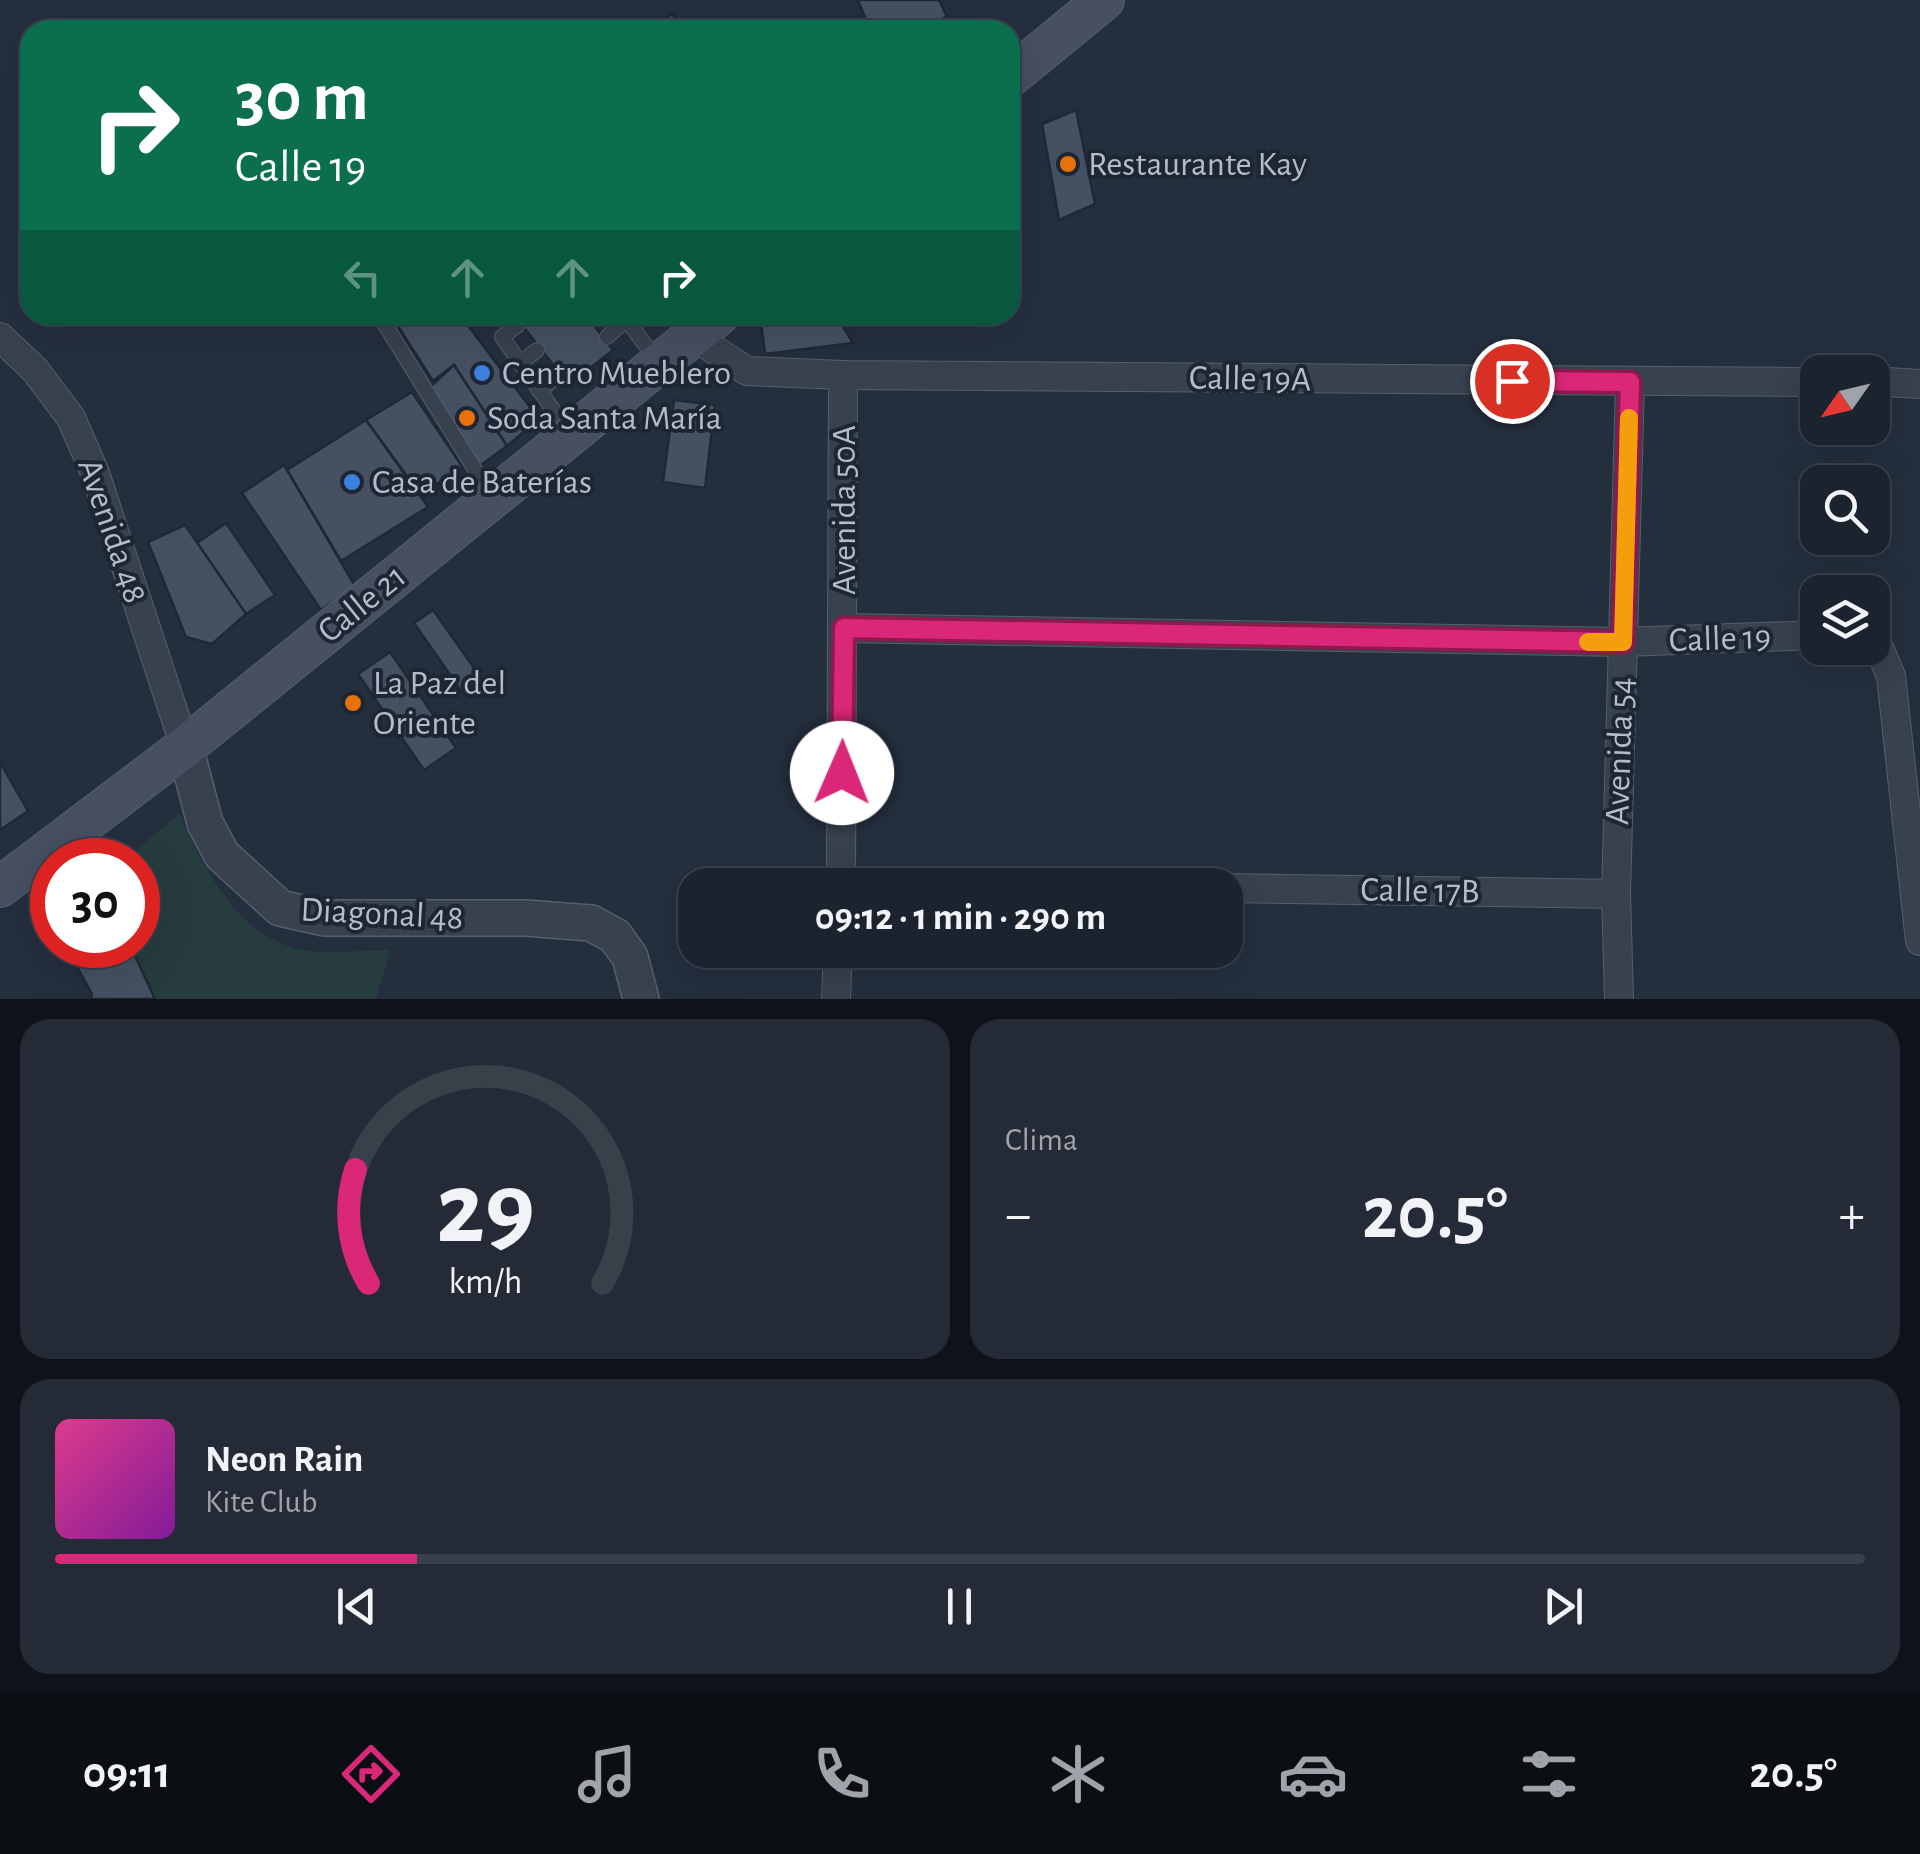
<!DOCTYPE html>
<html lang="es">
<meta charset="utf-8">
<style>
:root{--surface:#1b232e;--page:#242b36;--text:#f1f3f6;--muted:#a0a4aa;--line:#39404a;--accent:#db2777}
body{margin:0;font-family:"Alegreya Sans",sans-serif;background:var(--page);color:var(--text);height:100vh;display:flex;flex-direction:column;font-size:38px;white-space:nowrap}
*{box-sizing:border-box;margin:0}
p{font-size:32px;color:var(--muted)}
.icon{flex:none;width:55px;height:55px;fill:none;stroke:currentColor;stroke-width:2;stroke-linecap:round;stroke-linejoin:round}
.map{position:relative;height:999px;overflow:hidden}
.sheet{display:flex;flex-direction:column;gap:20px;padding:20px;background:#0f1319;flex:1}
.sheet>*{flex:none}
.hud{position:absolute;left:20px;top:20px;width:1000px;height:305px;border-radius:30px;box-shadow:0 10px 40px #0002,0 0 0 2px var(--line);background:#0b6e4f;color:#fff;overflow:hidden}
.needle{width:65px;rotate:236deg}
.tools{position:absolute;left:1800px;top:355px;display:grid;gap:20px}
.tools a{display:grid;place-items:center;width:90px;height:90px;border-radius:20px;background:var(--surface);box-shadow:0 10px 40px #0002,0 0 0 2px var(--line);font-size:50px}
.speed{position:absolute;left:30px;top:838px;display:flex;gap:20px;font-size:50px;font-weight:700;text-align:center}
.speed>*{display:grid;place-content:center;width:130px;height:130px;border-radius:50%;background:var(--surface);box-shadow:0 10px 40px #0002,0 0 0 2px var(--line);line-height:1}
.speed .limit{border:15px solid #d22;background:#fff;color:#111}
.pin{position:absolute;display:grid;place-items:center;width:85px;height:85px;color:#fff;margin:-42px;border:5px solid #fff;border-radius:50%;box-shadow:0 2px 10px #0007}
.me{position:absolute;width:110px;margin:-55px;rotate:1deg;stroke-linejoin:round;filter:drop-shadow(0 0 8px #0008)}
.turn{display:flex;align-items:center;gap:35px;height:210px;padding:0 50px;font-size:45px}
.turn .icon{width:130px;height:130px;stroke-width:2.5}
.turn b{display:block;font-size:70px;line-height:85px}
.lanes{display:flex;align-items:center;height:95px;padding:0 50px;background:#0003;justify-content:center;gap:50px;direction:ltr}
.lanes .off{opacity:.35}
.big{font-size:75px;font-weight:700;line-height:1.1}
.sheet .card{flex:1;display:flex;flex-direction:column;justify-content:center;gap:15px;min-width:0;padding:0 35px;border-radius:30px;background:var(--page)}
.sheet .dial{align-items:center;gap:0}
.dial svg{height:260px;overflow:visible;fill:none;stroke:var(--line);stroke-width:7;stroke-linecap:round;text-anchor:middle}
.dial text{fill:var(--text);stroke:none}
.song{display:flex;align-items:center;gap:30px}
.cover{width:120px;height:120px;border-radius:15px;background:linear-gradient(135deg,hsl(330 70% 55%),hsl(290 70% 35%))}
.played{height:10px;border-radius:5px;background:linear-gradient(90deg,var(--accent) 20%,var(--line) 20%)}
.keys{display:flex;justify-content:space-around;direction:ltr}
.heat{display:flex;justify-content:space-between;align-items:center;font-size:55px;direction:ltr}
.sheet .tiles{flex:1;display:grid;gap:20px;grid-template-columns:1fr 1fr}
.card:last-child{grid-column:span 2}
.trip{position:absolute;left:678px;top:868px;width:565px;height:100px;border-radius:30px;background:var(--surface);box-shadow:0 10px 40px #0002,0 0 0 2px var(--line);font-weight:700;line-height:100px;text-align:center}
.menu{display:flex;height:160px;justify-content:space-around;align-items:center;background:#0b0e12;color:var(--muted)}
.menu .icon{width:70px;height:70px}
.menu .selected{color:var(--accent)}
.menu b{font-size:45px;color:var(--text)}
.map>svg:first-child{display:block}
.green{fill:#263c3f}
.building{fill:#455162;stroke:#1f2835;stroke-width:2.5}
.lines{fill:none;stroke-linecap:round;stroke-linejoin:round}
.service-casing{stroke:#565f6c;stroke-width:16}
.minor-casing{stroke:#565f6c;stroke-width:30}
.tertiary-casing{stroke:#565f6c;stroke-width:38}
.secondary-casing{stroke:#565f6c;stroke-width:42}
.service{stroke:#38414e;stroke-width:14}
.minor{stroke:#38414e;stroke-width:28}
.tertiary{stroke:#38414e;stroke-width:35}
.secondary{stroke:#465061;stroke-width:40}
.route-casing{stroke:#8e194d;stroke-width:25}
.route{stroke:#db2777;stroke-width:18}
.slow{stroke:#f59e0b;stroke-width:18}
.food-dot{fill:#e8710a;stroke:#1d2633;stroke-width:4}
.shop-dot{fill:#3f7fe0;stroke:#1d2633;stroke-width:4}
.labels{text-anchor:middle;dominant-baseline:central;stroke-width:8;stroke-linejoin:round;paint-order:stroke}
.poi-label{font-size:35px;fill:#b4bcc9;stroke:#1d2633;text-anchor:start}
.street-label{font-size:35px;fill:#b4bcc9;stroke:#1d2633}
</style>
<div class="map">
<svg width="1920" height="999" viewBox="0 0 1920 999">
<rect width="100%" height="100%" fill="#242f3e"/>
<path class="green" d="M 179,814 C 205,869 234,931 297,949 C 317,955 367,950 390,950 L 376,999 L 155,999 L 130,945 L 138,945 L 138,860 L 125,860 Z"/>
<g class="building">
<polygon points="858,0 939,0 947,17 916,30 870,30"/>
<polygon points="672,14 685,30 652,30"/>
<polygon points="1076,110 1095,204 1059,220 1042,124"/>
<polygon points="391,315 460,315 539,419 507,446 454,365 433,381"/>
<polygon points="514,315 586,315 613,350 569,385"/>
<polygon points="760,315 836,315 853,343 765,354"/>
<polygon points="454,365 507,446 477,468 427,390"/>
<polygon points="412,392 463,468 420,494 366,420"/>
<polygon points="674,400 715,405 705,488 663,482"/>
<polygon points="366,420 428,507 341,561 287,470"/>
<polygon points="284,465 355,586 321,610 242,493"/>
<polygon points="226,523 275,595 246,614 197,543"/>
<polygon points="185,525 246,614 212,644 186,637 148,542"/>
<polygon points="433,610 482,679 462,692 414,623"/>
<polygon points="390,652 456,748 424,770 358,674"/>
<polygon points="0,762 28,811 0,830"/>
<polygon points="65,945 130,945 155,999 90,999 92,994"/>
</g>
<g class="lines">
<defs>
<g id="service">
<polyline points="379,315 492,497"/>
<polyline points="623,315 658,362"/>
<polyline points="518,325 502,337 570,434"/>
<polyline points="607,337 626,320"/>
<polyline points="520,364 537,350"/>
<polyline points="539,391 557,376"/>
</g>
<g id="minor">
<polyline points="693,336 747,371 843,375 1818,382"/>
<polyline points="0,337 35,370 71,418 95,473 185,747"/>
<polyline points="1872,381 1920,384"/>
<polyline points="844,628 1623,642 1818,635"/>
<polyline points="1872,644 1879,648 1891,676 1920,941"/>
<polyline points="841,881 1067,885"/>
<polyline points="841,885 843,375"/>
<polyline points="1225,888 1616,894"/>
<polyline points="836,999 838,950"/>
<polyline points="1619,999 1616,894 1630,383"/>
</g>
<polyline id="tertiary" points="185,747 205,823 222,855 280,908 324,918 525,918 591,923 615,936 630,957 641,999"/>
<g id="secondary">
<polyline points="1010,77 1104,0"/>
<polyline points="0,887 185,747 719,315"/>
</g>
</defs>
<use href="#service" class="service-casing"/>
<use href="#minor" class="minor-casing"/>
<use href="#tertiary" class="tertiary-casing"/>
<use href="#secondary" class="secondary-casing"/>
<use href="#service" class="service"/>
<use href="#minor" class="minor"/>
<use href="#tertiary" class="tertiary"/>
<use href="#secondary" class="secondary"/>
</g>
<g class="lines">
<defs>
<polyline id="route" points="842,773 844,628 1623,642 1630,382 1512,381"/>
</defs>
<use href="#route" class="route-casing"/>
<use href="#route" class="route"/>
<polyline class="slow" points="1588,642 1623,642 1629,418"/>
</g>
<g class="food-dot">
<circle cx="1068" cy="164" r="10"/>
<circle cx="467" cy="418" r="10"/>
<circle cx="353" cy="703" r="10"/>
</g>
<g class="shop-dot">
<circle cx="482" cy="373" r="10"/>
<circle cx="352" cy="482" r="10"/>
</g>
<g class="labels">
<g class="poi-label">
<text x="1088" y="164">Restaurante Kay</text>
<text x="502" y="373">Centro Mueblero</text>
<text x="487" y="418">Soda Santa María</text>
<text x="372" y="482">Casa de Baterías</text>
<text x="373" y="683">La Paz del<tspan x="373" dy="40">Oriente</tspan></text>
</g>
<g class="street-label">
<text transform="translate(1250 379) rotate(1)">Calle 19A</text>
<text transform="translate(844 510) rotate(-90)">Avenida 50A</text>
<text transform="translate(112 531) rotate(71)">Avenida 48</text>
<text transform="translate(362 604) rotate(-39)">Calle 21</text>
<text transform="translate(1720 639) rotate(-2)">Calle 19</text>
<text transform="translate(1620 751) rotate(-88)">Avenida 54</text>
<text transform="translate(1420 891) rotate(1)">Calle 17B</text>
<text transform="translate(382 914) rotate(3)">Diagonal 48</text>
</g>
</g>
</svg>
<div class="tools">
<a><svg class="needle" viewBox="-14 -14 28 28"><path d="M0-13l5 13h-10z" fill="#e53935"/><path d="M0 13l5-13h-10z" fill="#a0a4aa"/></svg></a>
<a><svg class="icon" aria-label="search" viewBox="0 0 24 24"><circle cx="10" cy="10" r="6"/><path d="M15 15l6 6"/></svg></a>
<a><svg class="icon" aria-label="layers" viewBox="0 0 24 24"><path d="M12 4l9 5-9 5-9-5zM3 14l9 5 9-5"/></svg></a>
</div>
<div class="speed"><div class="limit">30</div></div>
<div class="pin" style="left:1512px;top:381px;background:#d93025"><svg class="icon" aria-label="arrive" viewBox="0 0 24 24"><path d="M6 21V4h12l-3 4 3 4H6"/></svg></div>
<svg class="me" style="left:842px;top:773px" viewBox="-20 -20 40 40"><circle r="19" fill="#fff"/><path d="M0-13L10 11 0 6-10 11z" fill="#db2777"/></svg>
<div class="trip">09:12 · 1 min · 290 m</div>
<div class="hud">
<div class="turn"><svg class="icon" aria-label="right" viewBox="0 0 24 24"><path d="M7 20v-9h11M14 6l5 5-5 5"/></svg><div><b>30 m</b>Calle 19</div></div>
<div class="lanes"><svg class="icon off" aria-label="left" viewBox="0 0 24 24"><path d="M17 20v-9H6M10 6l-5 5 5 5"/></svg><svg class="icon off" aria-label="ahead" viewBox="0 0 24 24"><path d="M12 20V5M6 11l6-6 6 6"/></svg><svg class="icon off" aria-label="ahead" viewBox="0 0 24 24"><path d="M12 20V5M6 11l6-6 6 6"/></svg><svg class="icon" aria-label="right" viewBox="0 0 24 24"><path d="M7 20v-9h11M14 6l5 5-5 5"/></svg></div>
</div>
</div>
<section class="sheet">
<div class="tiles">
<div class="card dial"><svg viewBox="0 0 100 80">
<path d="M14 69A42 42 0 1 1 86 69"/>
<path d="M14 69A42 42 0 0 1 10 34" stroke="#db2777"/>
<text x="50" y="56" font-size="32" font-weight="700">29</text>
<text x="50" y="72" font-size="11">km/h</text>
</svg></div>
<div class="card"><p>Clima</p>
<div class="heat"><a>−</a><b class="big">20.5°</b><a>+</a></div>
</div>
<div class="card">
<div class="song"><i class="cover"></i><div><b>Neon Rain</b><p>Kite Club</p></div></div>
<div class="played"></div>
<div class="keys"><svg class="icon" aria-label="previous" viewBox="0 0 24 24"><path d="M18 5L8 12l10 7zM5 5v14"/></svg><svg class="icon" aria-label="pause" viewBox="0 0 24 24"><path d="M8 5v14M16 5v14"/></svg><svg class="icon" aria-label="next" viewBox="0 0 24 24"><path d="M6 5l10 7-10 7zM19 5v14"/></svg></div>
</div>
</div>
</section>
<nav class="menu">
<b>09:11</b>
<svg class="icon selected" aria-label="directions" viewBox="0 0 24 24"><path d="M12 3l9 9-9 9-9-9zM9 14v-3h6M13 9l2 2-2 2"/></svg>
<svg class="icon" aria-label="music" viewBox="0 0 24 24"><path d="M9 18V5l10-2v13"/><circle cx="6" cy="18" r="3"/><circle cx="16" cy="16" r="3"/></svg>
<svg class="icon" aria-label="phone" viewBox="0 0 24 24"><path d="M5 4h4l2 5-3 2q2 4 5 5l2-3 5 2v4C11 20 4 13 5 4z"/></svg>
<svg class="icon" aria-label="climate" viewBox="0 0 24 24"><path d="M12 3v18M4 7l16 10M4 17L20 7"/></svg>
<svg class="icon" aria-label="car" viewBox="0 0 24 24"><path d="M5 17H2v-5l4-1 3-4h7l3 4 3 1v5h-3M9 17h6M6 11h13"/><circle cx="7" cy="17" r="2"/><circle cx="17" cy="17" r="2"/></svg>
<svg class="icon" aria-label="filters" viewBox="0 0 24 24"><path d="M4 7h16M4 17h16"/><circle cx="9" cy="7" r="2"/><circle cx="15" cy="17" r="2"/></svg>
<b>20.5°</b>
</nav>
